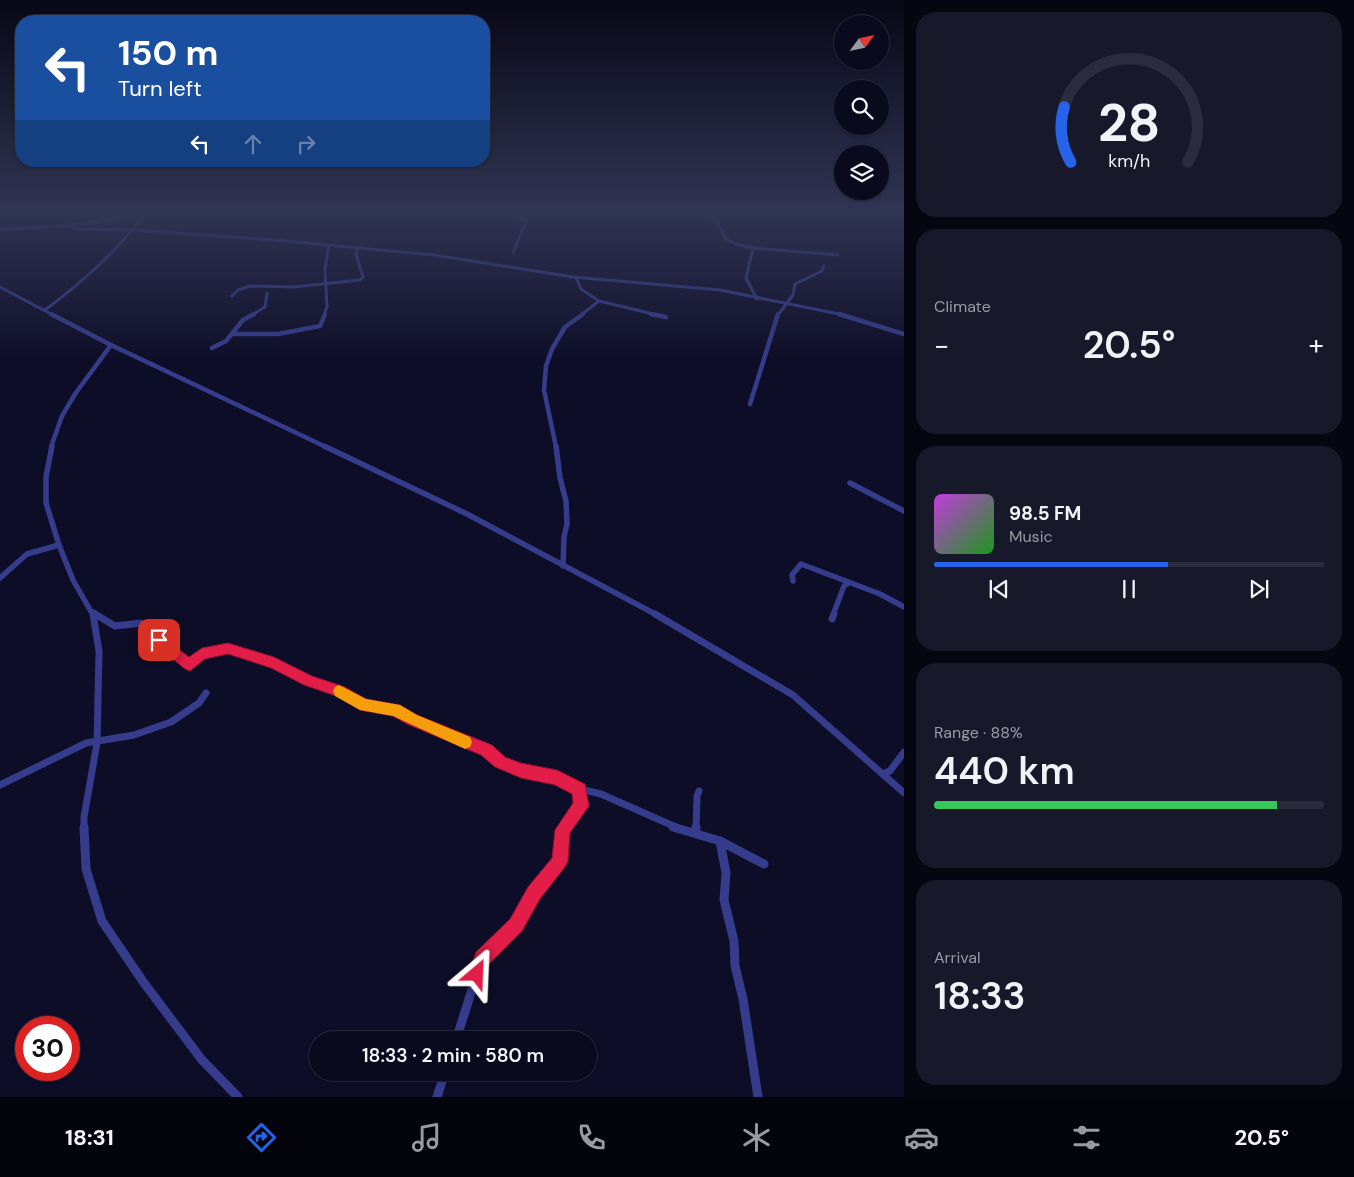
<!DOCTYPE html>
<meta charset="utf-8">
<style>
:root{--surface:#0a0a1e;--page:#18182b;--text:#f1f3f6;--muted:#999aa4;--line:#2a2b3c;--accent:#2563eb}
body{margin:0;font-family:"DM Sans",sans-serif;background:var(--page);color:var(--text);height:100vh;display:flex;flex-direction:column;font-size:19px;white-space:nowrap}
*{box-sizing:border-box;margin:0}
p{font-size:16px;color:var(--muted)}
.icon{flex:none;width:28px;height:28px;fill:none;stroke:currentColor;stroke-width:2;stroke-linecap:round;stroke-linejoin:round}
.map{position:relative;flex:1;overflow:hidden}
.details{display:flex;flex-direction:column;gap:12px;padding:12px;background:#060610;width:450px}
.details>*{flex:none}
.hud{position:absolute;left:15px;top:15px;width:475px;height:152px;border-radius:20px;box-shadow:0 1px 4px #0004,0 0 0 1px var(--line);background:#1a4fa0;color:#fff;overflow:hidden}
.needle{width:32px;rotate:57deg}
.controls{position:absolute;left:834px;top:15px;display:grid;gap:10px}
.controls a{display:grid;place-items:center;width:55px;height:55px;border-radius:50%;background:var(--surface);box-shadow:0 1px 4px #0004,0 0 0 1px var(--line);font-size:25px}
.speed{position:absolute;left:15px;top:1016px;display:flex;gap:10px;font-size:25px;font-weight:700;text-align:center}
.speed>*{display:grid;place-content:center;width:65px;height:65px;border-radius:50%;background:var(--surface);box-shadow:0 1px 4px #0004,0 0 0 1px var(--line);line-height:1}
.speed .limit{border:8px solid #d22;background:#fff;color:#111}
.pin{position:absolute;display:grid;place-items:center;width:42px;height:42px;color:#fff;margin:-21px;border-radius:10px;box-shadow:0 2px 8px #0006}
.me{position:absolute;width:55px;margin:-28px;rotate:26deg;stroke-linejoin:round;filter:drop-shadow(0 0 4px #0008)}
.turn{display:flex;align-items:center;gap:18px;height:105px;padding:0 20px;font-size:22px}
.turn .icon{width:65px;height:65px;stroke-width:2.5}
.turn b{display:block;font-size:35px;line-height:42px}
.lanes{display:flex;align-items:center;height:48px;padding:0 20px;background:#0003;justify-content:center;gap:25px;direction:ltr}
.lanes .off{opacity:.35}
.big{font-size:38px;font-weight:600;line-height:1.1}
.details .widget{flex:1;display:flex;flex-direction:column;justify-content:center;gap:8px;min-width:0;padding:0 18px;border-radius:20px;background:var(--page)}
.details .dial{align-items:center;gap:0}
.dial svg{height:130px;overflow:visible;fill:none;stroke:var(--line);stroke-width:7;stroke-linecap:round;text-anchor:middle}
.dial text{fill:var(--text);stroke:none}
.song{display:flex;align-items:center;gap:15px}
.cover{width:60px;height:60px;border-radius:8px;background:linear-gradient(135deg,hsl(290 70% 55%),hsl(120 70% 35%))}
.played{height:5px;border-radius:2px;background:linear-gradient(90deg,var(--accent) 60%,var(--line) 60%)}
.keys{display:flex;justify-content:space-around;direction:ltr}
.heat{display:flex;justify-content:space-between;align-items:center;font-size:28px;direction:ltr}
.charge{height:8px;border-radius:4px;background:linear-gradient(90deg,#34c759 88%,var(--line) 0)}
.trip{position:absolute;left:309px;top:1031px;width:288px;height:50px;border-radius:25px;background:var(--surface);box-shadow:0 1px 4px #0004,0 0 0 1px var(--line);font-weight:600;line-height:50px;text-align:center}
.tab-bar{display:flex;height:80px;justify-content:space-around;align-items:center;background:#04040c;color:var(--muted)}
.tab-bar .icon{width:35px;height:35px}
.tab-bar .on{color:var(--accent)}
.tab-bar b{font-size:22px;color:var(--text)}
main{display:flex;flex:1;min-height:0}
.map>svg:first-child{display:block}
.lines{fill:none;stroke-linecap:round;stroke-linejoin:round}
.minor-far4{stroke:#343c8b;stroke-width:3}
.minor-far3{stroke:#343c8b;stroke-width:4.5}
.minor-far2{stroke:#343c8b;stroke-width:5.5}
.minor-far1{stroke:#343c8b;stroke-width:7}
.minor{stroke:#343c8b;stroke-width:9}
.route{fill:#e11d48;stroke:#92132f}
.slow{fill:#f59e0b}
</style>
<main>
<div class="map">
<svg width="904" height="1097" viewBox="0 0 904 1097">
<rect width="100%" height="100%" fill="#0e0d28"/>
<g class="lines">
<g class="minor-far4">
<polyline points="484,210 516,216 526,221 513,253"/>
<polyline points="714,210 709,216 718,224 726,239 736,244 753,248 838,255"/>
<polyline points="526,221 530,210"/>
<polyline points="68,226 80,229 134,230 275,240 434,255 573,277 720,290 844,315"/>
<polyline points="0,230 82,224 163,210"/>
<polyline points="753,248 746,278 757,299"/>
<polyline points="576,278 581,289 599,301 581,315"/>
<polyline points="0,287 53,315"/>
<polyline points="232,296 238,290 250,286 293,287 360,280 363,277 356,255 357,248"/>
<polyline points="599,301 657,315"/>
<path d="M 45,310 C 82,282 117,252 144,214"/>
<polyline points="252,315 265,307 267,293"/>
<polyline points="324,315 327,307 325,269 329,245"/>
<polyline points="778,315 793,295 795,284 822,271 824,266"/>
</g>
<g class="minor-far3">
<polyline points="51,314 111,345 326,447"/>
<polyline points="651,314 666,317"/>
<polyline points="839,314 904,334"/>
<polyline points="232,334 278,334 320,326 325,314"/>
<polyline points="212,348 226,341 243,320 254,314"/>
<polyline points="750,404 778,314"/>
<polyline points="51,447 62,416 75,394 111,345"/>
<polyline points="556,447 544,390 546,366 552,349 565,327 583,314"/>
</g>
<g class="minor-far2">
<polyline points="52,446 46,477 46,503 59,545 73,580 93,615"/>
<polyline points="324,446 467,514 657,615"/>
<polyline points="556,446 560,478 566,501 567,524 564,537 563,566"/>
<polyline points="850,483 904,511"/>
<polyline points="0,578 27,554 59,545"/>
<polyline points="793,581 792,575 801,564 880,594 904,607"/>
<polyline points="93,612 97,615"/>
<polyline points="833,615 844,586 849,583"/>
</g>
<g class="minor-far1">
<polyline points="95,614 115,626 141,623 190,665 202,653 228,649 275,663 309,681 340,691 364,706 395,710 412,720 487,750 500,762 521,771 557,778 580,789 581,806 564,828"/>
<polyline points="655,614 793,695 904,793"/>
<polyline points="832,619 834,614"/>
<polyline points="883,774 890,771 904,752"/>
<polyline points="0,785 86,743 134,735 171,722 199,703 206,693"/>
<polyline points="580,789 601,794 678,828"/>
<polyline points="84,828 84,817 97,743 99,651 93,614"/>
<polyline points="696,828 697,796 699,791"/>
</g>
<g class="minor">
<polyline points="84,827 86,869 102,921 144,983 202,1060 238,1097"/>
<polyline points="673,827 720,841 764,864"/>
<polyline points="696,833 696,827"/>
<polyline points="720,841 726,873 724,900 734,941 735,966 743,999 758,1097"/>
<polyline points="456,1040 482,958 516,925 534,893 560,861 563,830 565,827"/>
<polyline points="437,1097 445,1072"/>
</g>
</g>
<linearGradient id="sky" x2="0" y2="1"><stop stop-color="#080716"/><stop offset="0.58" stop-color="#303553"/><stop offset="1" stop-color="#303553" stop-opacity="0"/></linearGradient>
<rect width="904" height="363" fill="url(#sky)"/>
<polygon class="route" points="159,634 189,657 202,648 228,643 274,657 312,676 345,687 366,699 400,705 417,715 492,745 505,757 521,763 557,770 585,784 589,806 570,833 568,861 565,867 540,899 522,931 490,963 483,981 477,983 471,981 468,974 476,952 510,919 528,887 552,858 555,830 573,803 572,794 555,785 521,778 495,767 481,755 407,724 393,716 360,710 336,696 304,685 271,668 228,654 205,659 190,671 185,669 154,644 153,640 154,635"/>
<polygon class="slow" points="339,685 366,699 400,705 417,715 470,737 472,742 470,747 465,749 393,716 360,710 335,696 333,691 335,687"/>
</svg>
<div class="controls">
<a><svg class="needle" viewBox="-14 -14 28 28"><path d="M0-13l5 13h-10z" fill="#e53935"/><path d="M0 13l5-13h-10z" fill="#999aa4"/></svg></a>
<a><svg class="icon" aria-label="search" viewBox="0 0 24 24"><circle cx="10" cy="10" r="6"/><path d="M15 15l6 6"/></svg></a>
<a><svg class="icon" aria-label="layers" viewBox="0 0 24 24"><path d="M12 4l9 5-9 5-9-5zM3 14l9 5 9-5"/></svg></a>
</div>
<div class="speed"><div class="limit">30</div></div>
<div class="pin" style="left:159px;top:640px;background:#d93025"><svg class="icon" aria-label="arrive" viewBox="0 0 24 24"><path d="M6 21V4h12l-3 4 3 4H6"/></svg></div>
<svg class="me" style="left:477px;top:974px" viewBox="-20 -20 40 40"><path d="M0-17L14 15 0 8-14 15z" fill="#e11d48" stroke="#fff" stroke-width="4"/></svg>
<div class="trip">18:33 · 2 min · 580 m</div>
<div class="hud">
<div class="turn"><svg class="icon" aria-label="left" viewBox="0 0 24 24"><path d="M17 20v-9H6M10 6l-5 5 5 5"/></svg><div><b>150 m</b>Turn left</div></div>
<div class="lanes"><svg class="icon" aria-label="left" viewBox="0 0 24 24"><path d="M17 20v-9H6M10 6l-5 5 5 5"/></svg><svg class="icon off" aria-label="ahead" viewBox="0 0 24 24"><path d="M12 20V5M6 11l6-6 6 6"/></svg><svg class="icon off" aria-label="right" viewBox="0 0 24 24"><path d="M7 20v-9h11M14 6l5 5-5 5"/></svg></div>
</div>
</div>
<section class="details">
<div class="widget dial"><svg viewBox="0 0 100 80">
<path d="M14 69A42 42 0 1 1 86 69"/>
<path d="M14 69A42 42 0 0 1 10 35" stroke="#2563eb"/>
<text x="50" y="56" font-size="32" font-weight="700">28</text>
<text x="50" y="72" font-size="11">km/h</text>
</svg></div>
<div class="widget"><p>Climate</p>
<div class="heat"><a>−</a><b class="big">20.5°</b><a>+</a></div>
</div>
<div class="widget">
<div class="song"><i class="cover"></i><div><b>98.5 FM</b><p>Music</p></div></div>
<div class="played"></div>
<div class="keys"><svg class="icon" aria-label="previous" viewBox="0 0 24 24"><path d="M18 5L8 12l10 7zM5 5v14"/></svg><svg class="icon" aria-label="pause" viewBox="0 0 24 24"><path d="M8 5v14M16 5v14"/></svg><svg class="icon" aria-label="next" viewBox="0 0 24 24"><path d="M6 5l10 7-10 7zM19 5v14"/></svg></div>
</div>
<div class="widget"><p>Range · 88%</p><b class="big">440 km</b><div class="charge"></div></div>
<div class="widget"><p>Arrival</p><b class="big">18:33</b></div>
</section>
</main>
<nav class="tab-bar">
<b>18:31</b>
<svg class="icon on" aria-label="directions" viewBox="0 0 24 24"><path d="M12 3l9 9-9 9-9-9zM9 14v-3h6M13 9l2 2-2 2"/></svg>
<svg class="icon" aria-label="music" viewBox="0 0 24 24"><path d="M9 18V5l10-2v13"/><circle cx="6" cy="18" r="3"/><circle cx="16" cy="16" r="3"/></svg>
<svg class="icon" aria-label="phone" viewBox="0 0 24 24"><path d="M5 4h4l2 5-3 2q2 4 5 5l2-3 5 2v4C11 20 4 13 5 4z"/></svg>
<svg class="icon" aria-label="climate" viewBox="0 0 24 24"><path d="M12 3v18M4 7l16 10M4 17L20 7"/></svg>
<svg class="icon" aria-label="car" viewBox="0 0 24 24"><path d="M5 17H2v-5l4-1 3-4h7l3 4 3 1v5h-3M9 17h6M6 11h13"/><circle cx="7" cy="17" r="2"/><circle cx="17" cy="17" r="2"/></svg>
<svg class="icon" aria-label="filters" viewBox="0 0 24 24"><path d="M4 7h16M4 17h16"/><circle cx="9" cy="7" r="2"/><circle cx="15" cy="17" r="2"/></svg>
<b>20.5°</b>
</nav>
